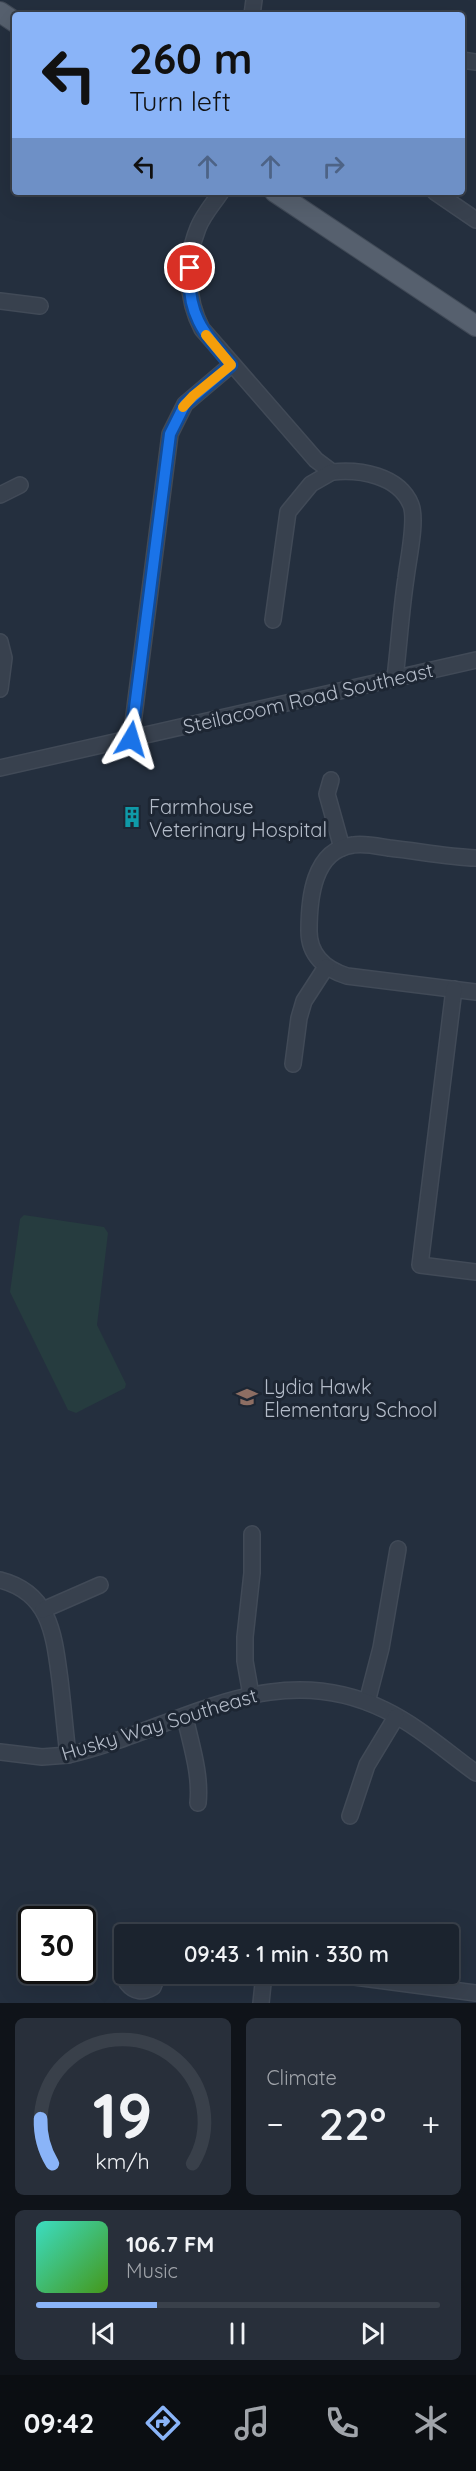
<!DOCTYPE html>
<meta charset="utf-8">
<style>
:root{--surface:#1b232e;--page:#282f3a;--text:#f1f3f6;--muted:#a0a4aa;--line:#39404a;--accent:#8ab4f8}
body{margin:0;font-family:Quicksand,sans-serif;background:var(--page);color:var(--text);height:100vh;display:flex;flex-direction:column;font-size:22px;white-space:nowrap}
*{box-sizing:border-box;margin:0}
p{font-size:20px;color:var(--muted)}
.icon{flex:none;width:33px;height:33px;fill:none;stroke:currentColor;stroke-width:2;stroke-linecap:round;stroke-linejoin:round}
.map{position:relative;height:2003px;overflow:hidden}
.sheet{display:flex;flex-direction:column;gap:15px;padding:15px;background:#0f1319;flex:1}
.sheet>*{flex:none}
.hud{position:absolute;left:12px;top:12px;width:453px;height:183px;border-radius:6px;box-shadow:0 6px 24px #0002,0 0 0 2px var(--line);background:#8ab4f8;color:#111;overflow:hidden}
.speed{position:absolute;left:18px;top:1906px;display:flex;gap:12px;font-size:30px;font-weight:700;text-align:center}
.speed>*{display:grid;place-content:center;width:78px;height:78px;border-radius:50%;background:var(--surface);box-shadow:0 6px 24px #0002,0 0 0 2px var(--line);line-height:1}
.speed .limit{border:3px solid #111;border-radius:9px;background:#fff;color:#111}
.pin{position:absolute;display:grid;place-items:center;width:51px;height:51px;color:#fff;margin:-26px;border:3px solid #fff;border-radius:50%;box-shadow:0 2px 6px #0007}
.me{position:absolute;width:66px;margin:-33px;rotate:7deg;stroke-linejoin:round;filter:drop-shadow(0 0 4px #0008)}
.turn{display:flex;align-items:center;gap:21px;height:126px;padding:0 18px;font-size:27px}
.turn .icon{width:78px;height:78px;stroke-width:2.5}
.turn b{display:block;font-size:42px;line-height:51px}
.lanes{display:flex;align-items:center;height:57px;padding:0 18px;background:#0003;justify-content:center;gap:30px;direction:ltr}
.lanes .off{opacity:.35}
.big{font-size:45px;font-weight:600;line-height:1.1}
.sheet .widget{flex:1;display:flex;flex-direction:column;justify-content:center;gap:9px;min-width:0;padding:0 21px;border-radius:9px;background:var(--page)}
.sheet .dial{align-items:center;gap:0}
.dial svg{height:156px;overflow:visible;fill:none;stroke:var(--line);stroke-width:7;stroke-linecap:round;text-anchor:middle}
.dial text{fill:var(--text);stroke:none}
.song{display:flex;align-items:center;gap:18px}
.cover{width:72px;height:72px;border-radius:9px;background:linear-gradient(135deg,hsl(170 70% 55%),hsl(100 70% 35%))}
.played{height:6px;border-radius:3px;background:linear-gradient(90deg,var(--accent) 30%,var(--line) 30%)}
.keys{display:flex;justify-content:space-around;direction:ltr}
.heat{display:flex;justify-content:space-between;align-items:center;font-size:33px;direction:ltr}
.sheet .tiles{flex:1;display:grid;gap:15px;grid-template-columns:1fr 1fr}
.widget:last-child{grid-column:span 2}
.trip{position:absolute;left:114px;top:1924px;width:345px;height:60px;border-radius:6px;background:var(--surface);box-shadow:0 6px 24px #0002,0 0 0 2px var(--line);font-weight:600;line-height:60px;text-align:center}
.tab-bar{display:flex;height:96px;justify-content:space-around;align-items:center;background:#0b0e12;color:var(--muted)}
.tab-bar .icon{width:42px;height:42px}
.tab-bar .active{color:var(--accent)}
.tab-bar b{font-size:27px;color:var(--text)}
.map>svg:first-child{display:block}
.green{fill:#263c3f}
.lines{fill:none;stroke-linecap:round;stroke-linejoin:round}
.minor-casing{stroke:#414a57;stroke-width:18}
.major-casing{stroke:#414a57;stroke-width:22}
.minor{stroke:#38414e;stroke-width:15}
.major{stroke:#56606e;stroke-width:20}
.route-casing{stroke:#114b97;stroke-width:15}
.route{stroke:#1a73e8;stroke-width:10}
.slow{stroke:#f59e0b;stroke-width:10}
.labels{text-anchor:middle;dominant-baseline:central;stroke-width:6;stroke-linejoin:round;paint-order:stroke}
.street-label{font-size:20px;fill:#b4bcc9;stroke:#1d2633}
.poi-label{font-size:20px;fill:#b4bcc9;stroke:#1d2633;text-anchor:start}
</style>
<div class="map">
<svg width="476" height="2003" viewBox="0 0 476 2003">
<rect width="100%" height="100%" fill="#242f3e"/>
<polygon class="green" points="24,1215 104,1227 108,1233 97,1325 126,1384 125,1388 76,1413 68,1410 10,1292 20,1219"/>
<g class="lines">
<defs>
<g id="minor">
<polyline points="252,15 254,0"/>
<polyline points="462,60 476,62"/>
<path d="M 221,192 C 213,204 203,215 198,228 C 185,260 186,299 202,329 L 316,460 L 332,472 C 359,469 399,475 411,505 C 417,521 408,560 406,578 C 401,611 399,645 395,678"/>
<polyline points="435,192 476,220"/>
<polyline points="0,301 40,306"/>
<polyline points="0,495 20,485"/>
<polyline points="273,620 288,512 311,484 332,472"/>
<polyline points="0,642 4,658 0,689"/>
<polyline points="131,739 170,434 185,404 231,365"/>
<polyline points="0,768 476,660"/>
<polyline points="331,780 327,794 342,848"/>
<path d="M 476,858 C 447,857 418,851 389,848 C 377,846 364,843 353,845 C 313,850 309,899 309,931 C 309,955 325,969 347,976 L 476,992"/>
<polyline points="454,989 420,1265 476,1272"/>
<polyline points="293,1064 299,1018 304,1001 326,967"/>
<path d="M 0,1580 C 51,1593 54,1636 60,1680 C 63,1705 65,1730 68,1755"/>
<polyline points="43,1610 100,1585"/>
<polyline points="251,1695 245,1661 245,1637 252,1573 252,1534"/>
<polyline points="367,1702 381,1648 398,1549"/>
<path d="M 185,1717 C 191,1745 201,1774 198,1803"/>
<path d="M 0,1752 L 42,1757 L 68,1755 C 177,1730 272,1654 385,1710 C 418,1726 447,1752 476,1773"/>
<polyline points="350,1816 367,1765 396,1717"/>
<path d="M 124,1970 L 127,1983 C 134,1992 143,1993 153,1987 L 158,1974"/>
<polyline points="332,1974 476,1993"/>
<polyline points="261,2003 264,1974"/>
</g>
<g id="major">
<polyline points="0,12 15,22"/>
<polyline points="275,192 476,326"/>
</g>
</defs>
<use href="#minor" class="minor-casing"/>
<use href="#major" class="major-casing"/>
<use href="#minor" class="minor"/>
<use href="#major" class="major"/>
</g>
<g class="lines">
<defs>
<path id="route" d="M 131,739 L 170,434 L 185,404 L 231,365 C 203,333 186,312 190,268"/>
</defs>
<use href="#route" class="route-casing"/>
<use href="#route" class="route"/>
<polyline class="slow" points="183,407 193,396 231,365 206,335"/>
</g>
<defs>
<symbol id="building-bare" viewBox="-9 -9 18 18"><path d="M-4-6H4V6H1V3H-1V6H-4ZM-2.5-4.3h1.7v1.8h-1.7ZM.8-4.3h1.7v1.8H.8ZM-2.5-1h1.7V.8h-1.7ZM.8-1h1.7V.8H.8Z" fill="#0f9aa8" stroke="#1d2633" stroke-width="2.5" paint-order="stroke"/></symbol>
<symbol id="school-bare" viewBox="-9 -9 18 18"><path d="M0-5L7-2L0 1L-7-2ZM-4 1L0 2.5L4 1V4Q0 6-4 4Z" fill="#8d6e63" stroke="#1d2633" stroke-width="2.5" paint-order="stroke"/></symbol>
</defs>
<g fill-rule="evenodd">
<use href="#building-bare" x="117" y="802" width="30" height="30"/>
<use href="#school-bare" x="232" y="1382" width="30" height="30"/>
</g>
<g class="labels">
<g class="street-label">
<text transform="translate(308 698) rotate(-13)">Steilacoom Road Southeast</text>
<text transform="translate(159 1724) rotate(-17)">Husky Way Southeast</text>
</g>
<g class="poi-label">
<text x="149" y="806">Farmhouse<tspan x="149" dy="23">Veterinary Hospital</tspan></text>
<text x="264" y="1386">Lydia Hawk<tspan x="264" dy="23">Elementary School</tspan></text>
</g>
</g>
</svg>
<div class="speed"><div class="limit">30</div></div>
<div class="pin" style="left:190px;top:268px;background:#d93025"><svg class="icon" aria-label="arrive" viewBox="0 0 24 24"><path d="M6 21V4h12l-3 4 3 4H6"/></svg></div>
<svg class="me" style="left:131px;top:739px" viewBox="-20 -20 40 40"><path d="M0-17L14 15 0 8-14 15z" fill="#1a73e8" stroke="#fff" stroke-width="4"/></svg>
<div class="trip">09:43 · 1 min · 330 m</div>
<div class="hud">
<div class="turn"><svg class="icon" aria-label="left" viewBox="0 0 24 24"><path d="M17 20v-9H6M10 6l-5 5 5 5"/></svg><div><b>260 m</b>Turn left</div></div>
<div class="lanes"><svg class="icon" aria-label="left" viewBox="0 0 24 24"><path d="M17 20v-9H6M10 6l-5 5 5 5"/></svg><svg class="icon off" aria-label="ahead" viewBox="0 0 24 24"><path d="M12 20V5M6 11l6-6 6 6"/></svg><svg class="icon off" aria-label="ahead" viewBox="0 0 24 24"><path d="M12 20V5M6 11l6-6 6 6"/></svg><svg class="icon off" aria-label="right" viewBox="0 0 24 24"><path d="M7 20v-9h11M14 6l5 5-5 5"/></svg></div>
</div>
</div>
<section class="sheet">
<div class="tiles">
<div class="widget dial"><svg viewBox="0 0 100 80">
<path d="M14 69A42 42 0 1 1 86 69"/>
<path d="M14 69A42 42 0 0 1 8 46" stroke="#8ab4f8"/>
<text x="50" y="56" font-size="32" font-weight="700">19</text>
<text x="50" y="72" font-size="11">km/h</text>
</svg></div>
<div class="widget"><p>Climate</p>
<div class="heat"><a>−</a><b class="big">22°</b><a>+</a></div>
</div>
<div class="widget">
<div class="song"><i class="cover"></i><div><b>106.7 FM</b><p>Music</p></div></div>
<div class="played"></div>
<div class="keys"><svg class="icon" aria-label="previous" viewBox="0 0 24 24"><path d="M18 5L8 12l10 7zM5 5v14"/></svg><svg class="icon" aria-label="pause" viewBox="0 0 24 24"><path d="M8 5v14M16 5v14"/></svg><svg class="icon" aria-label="next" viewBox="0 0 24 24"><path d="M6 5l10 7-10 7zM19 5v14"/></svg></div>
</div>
</div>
</section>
<nav class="tab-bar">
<b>09:42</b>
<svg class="icon active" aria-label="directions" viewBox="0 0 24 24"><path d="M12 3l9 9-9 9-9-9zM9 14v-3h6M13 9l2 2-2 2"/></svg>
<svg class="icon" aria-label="music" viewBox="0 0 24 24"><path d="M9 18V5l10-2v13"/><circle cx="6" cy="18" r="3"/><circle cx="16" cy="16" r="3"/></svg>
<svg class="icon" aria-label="phone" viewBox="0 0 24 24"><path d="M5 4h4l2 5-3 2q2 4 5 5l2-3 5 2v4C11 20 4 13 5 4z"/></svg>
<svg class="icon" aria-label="climate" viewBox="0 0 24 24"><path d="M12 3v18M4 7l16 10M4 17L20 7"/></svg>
</nav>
